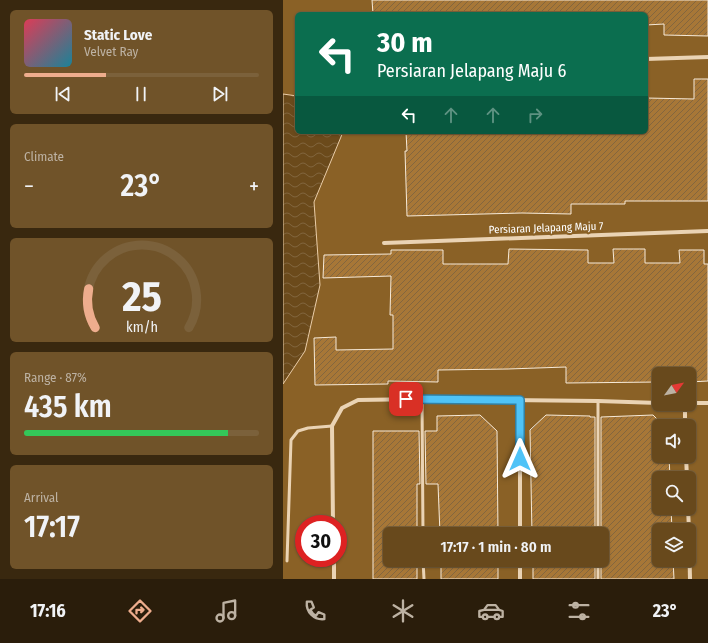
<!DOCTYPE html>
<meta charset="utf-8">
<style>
:root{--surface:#68491c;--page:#705329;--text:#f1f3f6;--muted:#bdb2a3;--line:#7b613b;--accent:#eead8d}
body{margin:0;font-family:"Fira Sans Condensed",sans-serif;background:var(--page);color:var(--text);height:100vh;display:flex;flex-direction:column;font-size:15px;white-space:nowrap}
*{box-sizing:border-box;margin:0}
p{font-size:13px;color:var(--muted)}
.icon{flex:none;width:22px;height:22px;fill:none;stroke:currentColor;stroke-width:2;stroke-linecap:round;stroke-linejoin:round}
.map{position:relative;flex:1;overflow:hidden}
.drawer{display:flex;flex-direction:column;gap:10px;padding:10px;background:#39280f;width:283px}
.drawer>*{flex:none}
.guide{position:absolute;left:12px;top:12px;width:353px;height:122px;border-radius:6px;box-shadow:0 1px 3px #0004,0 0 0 1px var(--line);background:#0b6e4f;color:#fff;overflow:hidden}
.needle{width:26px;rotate:57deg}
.buttons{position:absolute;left:369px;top:367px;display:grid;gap:8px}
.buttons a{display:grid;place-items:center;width:44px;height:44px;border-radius:6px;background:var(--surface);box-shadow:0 1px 3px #0004,0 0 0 1px var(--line);font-size:20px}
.speed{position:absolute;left:12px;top:515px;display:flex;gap:8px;font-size:20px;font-weight:700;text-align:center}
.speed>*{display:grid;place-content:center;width:52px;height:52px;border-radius:50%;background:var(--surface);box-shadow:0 1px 3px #0004,0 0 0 1px var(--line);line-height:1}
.speed .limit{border:6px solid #d22;background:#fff;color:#111}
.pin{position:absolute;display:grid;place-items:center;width:34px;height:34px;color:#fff;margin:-17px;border-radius:8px;box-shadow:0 2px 6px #0006}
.me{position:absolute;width:44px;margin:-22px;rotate:0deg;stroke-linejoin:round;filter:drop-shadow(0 0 3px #0008)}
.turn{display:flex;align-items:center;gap:14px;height:84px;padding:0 16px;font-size:18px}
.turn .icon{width:52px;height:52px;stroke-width:2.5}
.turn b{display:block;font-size:28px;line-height:34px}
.lanes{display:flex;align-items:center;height:38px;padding:0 16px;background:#0003;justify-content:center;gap:20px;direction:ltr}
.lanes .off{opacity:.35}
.big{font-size:30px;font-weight:600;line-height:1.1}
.drawer .card{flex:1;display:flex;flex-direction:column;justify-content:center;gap:6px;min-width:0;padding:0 14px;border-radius:6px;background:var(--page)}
.drawer .dial{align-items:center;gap:0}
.dial svg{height:104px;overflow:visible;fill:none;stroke:var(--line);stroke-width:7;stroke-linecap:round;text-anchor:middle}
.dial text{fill:var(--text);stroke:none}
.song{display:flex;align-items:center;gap:12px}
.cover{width:48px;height:48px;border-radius:6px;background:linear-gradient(135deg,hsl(350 70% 55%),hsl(190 70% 35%))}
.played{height:4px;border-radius:2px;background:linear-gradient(90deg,var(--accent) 35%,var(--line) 35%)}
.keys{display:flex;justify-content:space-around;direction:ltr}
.heat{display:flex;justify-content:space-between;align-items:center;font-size:22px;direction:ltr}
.charge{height:6px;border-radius:3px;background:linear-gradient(90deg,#34c759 87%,var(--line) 0)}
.trip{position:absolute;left:100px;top:527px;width:226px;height:40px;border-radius:6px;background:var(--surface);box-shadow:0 1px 3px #0004,0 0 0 1px var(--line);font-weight:600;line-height:40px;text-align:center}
.menu{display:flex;height:64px;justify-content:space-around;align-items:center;background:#2a1d0b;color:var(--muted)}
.menu .icon{width:28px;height:28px}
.menu .active{color:var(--accent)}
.menu b{font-size:18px;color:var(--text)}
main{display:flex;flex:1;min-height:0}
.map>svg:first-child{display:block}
.water{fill:url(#water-waves);stroke:#eacda8}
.building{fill:url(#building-hatch);stroke:#f7ead8}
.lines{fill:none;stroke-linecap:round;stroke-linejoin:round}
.service{stroke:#ead3b4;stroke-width:3}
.minor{stroke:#ead3b4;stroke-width:4}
.route-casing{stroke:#337fa1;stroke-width:10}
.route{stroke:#4fc3f7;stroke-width:7}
.labels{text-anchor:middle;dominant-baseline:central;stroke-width:4;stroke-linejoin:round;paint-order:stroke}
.street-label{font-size:11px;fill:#fff;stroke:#8a6126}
</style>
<main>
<section class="drawer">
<div class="card">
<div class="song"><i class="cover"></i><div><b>Static Love</b><p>Velvet Ray</p></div></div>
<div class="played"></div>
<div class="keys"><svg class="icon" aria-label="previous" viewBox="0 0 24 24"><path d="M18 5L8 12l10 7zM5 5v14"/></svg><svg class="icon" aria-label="pause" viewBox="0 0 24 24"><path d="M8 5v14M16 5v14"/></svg><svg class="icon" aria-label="next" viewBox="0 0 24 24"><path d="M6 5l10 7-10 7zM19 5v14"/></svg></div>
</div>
<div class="card"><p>Climate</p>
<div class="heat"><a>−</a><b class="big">23°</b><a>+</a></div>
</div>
<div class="card dial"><svg viewBox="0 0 100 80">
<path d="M14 69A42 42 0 1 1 86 69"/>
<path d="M14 69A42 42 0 0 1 9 39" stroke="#eead8d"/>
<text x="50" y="56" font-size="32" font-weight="700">25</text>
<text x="50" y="72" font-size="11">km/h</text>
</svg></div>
<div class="card"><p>Range · 87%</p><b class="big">435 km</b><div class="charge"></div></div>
<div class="card"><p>Arrival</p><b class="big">17:17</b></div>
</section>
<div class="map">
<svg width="425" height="579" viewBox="0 0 425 579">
<defs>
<pattern id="water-waves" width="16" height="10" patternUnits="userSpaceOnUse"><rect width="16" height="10" fill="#6b4a1b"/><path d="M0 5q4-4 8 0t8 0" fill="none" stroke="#81653d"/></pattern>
<pattern id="building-hatch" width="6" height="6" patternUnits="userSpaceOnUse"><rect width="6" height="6" fill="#a77737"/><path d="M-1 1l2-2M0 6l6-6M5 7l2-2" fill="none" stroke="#83663f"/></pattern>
</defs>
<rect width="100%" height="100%" fill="#8a6126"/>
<polygon class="water" points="0,94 14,96 14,132 60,132 31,202 37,285 22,351 0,384"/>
<g class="building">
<polygon points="89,0 425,0 425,36 381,35 381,24 363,25 363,14 90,14"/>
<polygon points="411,79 425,79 425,201 342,201 342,204 288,204 288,214 239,213 124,216 122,151 124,151 123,132 363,132 363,98 411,99"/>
<polygon points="226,249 305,250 305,263 331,263 330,249 362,249 362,263 397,263 396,250 421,250 421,264 425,264 425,381 406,382 406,374 376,374 376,382 283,383 283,367 225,369 155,370 155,382 105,381 105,384 32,385 31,338 53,337 53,350 110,349 110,315 107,315 108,276 40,278 41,255 108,254 108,250 160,250 160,264 225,264"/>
<polygon points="197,415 214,431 215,534 157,534 155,484 143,484 142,431 154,431 154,416"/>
<polygon points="263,415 307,416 307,417 312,417 312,534 249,534 247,430"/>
<polygon points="370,415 376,421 376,456 386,456 387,478 376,478 376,508 388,508 389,530 376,530 376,560 390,560 391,579 318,579 318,560 325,560 325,534 318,534 318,417"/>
<polygon points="90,431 136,431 137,484 134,484 134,534 107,534 107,560 134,560 134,579 90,579"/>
<rect x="158" y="560" width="57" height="19"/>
<rect x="250" y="560" width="62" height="19"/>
</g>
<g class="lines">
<g class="service">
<polyline points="139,399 140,534"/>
<polyline points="315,534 315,401"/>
<polyline points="140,560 141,579"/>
<polyline points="4,561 8,440 15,431 25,428 49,426"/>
<polyline points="315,579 315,560"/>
</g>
<g class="minor">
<polyline points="363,59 425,57"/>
<polyline points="101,243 425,231"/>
<polyline points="406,403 425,403"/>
<polyline points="402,404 402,426"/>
<polyline points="403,456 404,478"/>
<polyline points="405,508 406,530"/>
<polyline points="50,524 49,426 59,408 75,400 139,399 315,401 376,403"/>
<polyline points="237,534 237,400"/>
<polyline points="406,534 407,579"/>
<polyline points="51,558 51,579"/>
<polyline points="237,579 237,560"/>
</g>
</g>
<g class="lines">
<defs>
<polyline id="route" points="123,399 237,400 237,459"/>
</defs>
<use href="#route" class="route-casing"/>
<use href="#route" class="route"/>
</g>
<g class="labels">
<g class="street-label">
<text transform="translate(263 228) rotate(-2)">Persiaran Jelapang Maju 7</text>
</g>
</g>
</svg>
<div class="buttons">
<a><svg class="needle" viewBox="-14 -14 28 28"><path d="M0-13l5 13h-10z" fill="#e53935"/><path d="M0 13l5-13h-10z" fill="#bdb2a3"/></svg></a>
<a><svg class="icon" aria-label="sound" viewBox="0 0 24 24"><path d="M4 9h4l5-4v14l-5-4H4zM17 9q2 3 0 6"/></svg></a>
<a><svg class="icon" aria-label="search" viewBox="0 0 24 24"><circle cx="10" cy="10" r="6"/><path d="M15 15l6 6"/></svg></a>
<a><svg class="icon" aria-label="layers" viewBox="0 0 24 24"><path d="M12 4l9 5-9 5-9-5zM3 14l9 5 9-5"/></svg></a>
</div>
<div class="speed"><div class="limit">30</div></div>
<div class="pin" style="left:123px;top:399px;background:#d93025"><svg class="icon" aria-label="arrive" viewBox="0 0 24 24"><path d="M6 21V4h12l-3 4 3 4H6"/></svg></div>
<svg class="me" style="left:237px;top:459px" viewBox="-20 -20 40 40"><path d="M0-17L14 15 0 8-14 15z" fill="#4fc3f7" stroke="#fff" stroke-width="4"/></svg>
<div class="trip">17:17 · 1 min · 80 m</div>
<div class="guide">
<div class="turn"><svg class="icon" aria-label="left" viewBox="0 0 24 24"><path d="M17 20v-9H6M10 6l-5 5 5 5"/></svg><div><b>30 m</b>Persiaran Jelapang Maju 6</div></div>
<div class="lanes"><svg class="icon" aria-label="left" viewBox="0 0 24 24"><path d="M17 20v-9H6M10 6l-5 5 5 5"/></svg><svg class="icon off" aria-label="ahead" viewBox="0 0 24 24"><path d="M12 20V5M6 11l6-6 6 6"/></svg><svg class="icon off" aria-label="ahead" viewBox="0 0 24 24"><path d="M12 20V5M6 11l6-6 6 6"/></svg><svg class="icon off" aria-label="right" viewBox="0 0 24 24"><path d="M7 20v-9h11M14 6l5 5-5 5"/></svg></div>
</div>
</div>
</main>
<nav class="menu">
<b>17:16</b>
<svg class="icon active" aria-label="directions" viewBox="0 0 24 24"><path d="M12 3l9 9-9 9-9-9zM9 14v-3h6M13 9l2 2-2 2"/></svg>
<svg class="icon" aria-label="music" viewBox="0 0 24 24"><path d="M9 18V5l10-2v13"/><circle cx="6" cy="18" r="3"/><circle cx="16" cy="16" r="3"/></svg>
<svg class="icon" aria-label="phone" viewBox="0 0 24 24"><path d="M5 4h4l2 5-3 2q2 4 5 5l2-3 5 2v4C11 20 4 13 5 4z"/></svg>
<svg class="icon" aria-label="climate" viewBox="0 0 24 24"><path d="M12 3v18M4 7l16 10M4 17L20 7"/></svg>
<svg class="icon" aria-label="car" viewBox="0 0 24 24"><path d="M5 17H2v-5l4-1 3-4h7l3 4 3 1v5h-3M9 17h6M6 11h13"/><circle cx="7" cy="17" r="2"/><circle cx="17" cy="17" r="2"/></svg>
<svg class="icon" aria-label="filters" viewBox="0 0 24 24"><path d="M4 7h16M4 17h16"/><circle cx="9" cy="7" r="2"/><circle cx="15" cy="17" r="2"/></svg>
<b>23°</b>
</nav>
